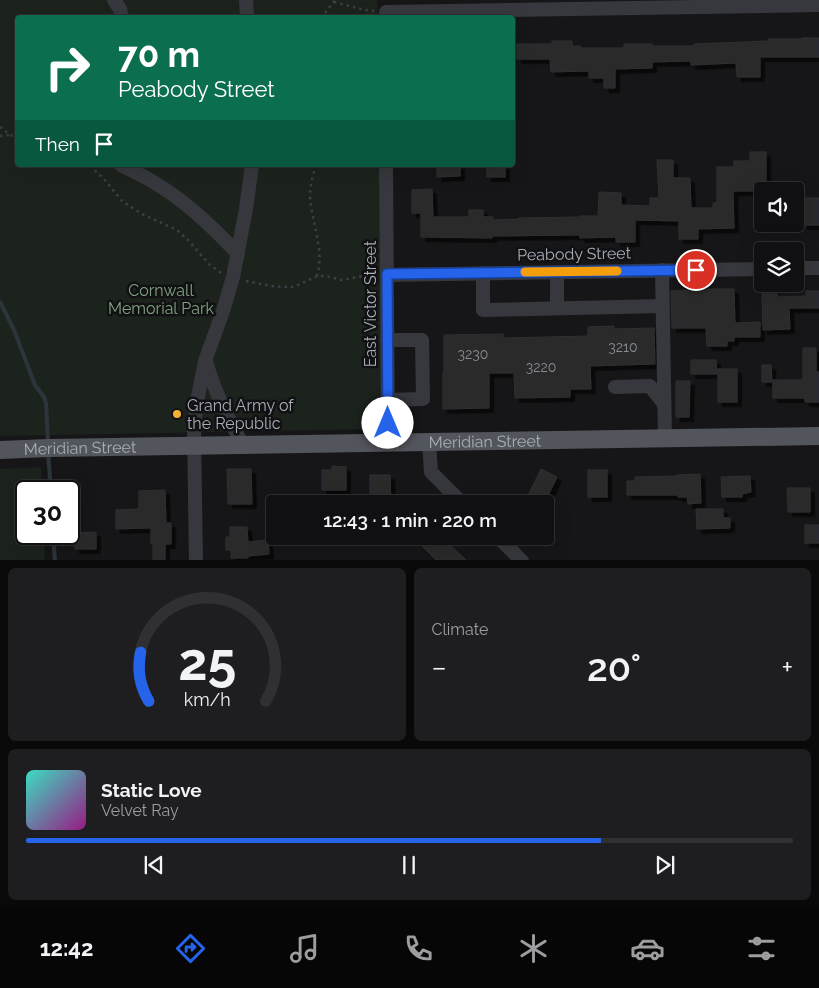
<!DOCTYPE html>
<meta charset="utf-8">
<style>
:root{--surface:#101012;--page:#1e1e20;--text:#f1f3f6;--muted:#9c9d9f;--line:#303032;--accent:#2563eb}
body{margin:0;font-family:Raleway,sans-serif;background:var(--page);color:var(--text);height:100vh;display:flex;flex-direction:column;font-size:19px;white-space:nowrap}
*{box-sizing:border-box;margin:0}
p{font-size:16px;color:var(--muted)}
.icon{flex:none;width:28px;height:28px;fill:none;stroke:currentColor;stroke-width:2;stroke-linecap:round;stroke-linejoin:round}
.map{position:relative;height:560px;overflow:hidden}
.sheet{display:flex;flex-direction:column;gap:8px;padding:8px;background:#09090a;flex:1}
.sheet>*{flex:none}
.guide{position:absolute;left:15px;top:15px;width:500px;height:152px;border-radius:5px;box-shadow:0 5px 20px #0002,0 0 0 1px var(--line);background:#0b6e4f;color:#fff;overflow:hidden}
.tools{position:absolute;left:754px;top:182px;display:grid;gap:10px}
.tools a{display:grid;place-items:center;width:50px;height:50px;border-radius:5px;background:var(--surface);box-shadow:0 5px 20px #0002,0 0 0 1px var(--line);font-size:25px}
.speed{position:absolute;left:15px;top:480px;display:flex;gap:10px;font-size:25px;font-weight:700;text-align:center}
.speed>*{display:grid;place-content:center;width:65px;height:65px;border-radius:50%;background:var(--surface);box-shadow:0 5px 20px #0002,0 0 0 1px var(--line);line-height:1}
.speed .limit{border:2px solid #111;border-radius:8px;background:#fff;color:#111}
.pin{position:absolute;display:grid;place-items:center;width:42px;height:42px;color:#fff;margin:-21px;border:2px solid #fff;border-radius:50%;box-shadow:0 1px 5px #0007}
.me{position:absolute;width:55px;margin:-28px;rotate:0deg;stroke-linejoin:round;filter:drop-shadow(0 0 4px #0008)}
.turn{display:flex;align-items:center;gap:18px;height:105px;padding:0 20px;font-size:22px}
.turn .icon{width:65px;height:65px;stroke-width:2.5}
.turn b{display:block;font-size:35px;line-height:42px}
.then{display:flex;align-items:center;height:48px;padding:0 20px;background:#0003;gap:10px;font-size:19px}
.big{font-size:38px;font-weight:600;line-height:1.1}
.sheet .widget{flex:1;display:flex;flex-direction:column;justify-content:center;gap:8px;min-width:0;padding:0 18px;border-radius:8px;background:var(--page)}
.sheet .dial{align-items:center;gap:0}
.dial svg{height:130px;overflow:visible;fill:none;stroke:var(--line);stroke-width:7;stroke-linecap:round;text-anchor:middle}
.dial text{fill:var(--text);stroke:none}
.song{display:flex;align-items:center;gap:15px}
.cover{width:60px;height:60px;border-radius:8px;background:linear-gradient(135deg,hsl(170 70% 55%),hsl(310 70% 35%))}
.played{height:5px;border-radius:2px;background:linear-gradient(90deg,var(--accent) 75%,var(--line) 75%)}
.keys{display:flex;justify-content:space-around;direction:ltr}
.heat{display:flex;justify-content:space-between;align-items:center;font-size:28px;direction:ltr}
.sheet .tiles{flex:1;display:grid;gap:8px;grid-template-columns:1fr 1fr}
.widget:last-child{grid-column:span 2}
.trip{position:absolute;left:266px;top:495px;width:288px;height:50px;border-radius:5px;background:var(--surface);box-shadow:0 5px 20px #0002,0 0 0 1px var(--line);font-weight:600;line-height:50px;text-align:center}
.tab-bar{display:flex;height:80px;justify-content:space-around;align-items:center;background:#060607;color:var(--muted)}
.tab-bar .icon{width:35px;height:35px}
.tab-bar .current{color:var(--accent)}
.tab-bar b{font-size:22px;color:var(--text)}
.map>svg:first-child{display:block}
.green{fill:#1c231d}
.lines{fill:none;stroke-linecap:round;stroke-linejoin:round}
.stream{stroke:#2c353c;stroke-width:4}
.building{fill:#29292c;stroke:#303034;filter:url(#shadow)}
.path{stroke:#3d3f44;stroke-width:2.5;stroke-dasharray:2.5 4;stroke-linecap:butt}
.minor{stroke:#37383d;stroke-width:14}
.major{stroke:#53555c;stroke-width:18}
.route-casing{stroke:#184099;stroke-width:12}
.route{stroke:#2563eb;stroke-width:9}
.slow{stroke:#f59e0b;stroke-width:9}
.poi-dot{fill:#f2b134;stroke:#111113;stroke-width:2}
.labels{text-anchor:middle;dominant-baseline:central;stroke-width:5;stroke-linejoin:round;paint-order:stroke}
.number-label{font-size:14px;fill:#888b94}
.street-label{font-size:16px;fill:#a8adb8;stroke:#111113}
.park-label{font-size:16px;fill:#7fa381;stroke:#111113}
.poi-label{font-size:16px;fill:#a8adb8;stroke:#111113;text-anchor:start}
</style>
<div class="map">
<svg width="819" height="561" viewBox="0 0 819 561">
<defs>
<filter id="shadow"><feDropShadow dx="4.5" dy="4.5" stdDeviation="0" flood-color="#0009"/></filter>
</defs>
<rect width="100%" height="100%" fill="#161618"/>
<g class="green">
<polygon points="0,0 377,0 378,18 18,18 18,165 379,165 381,425 380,428 377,429 0,436"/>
<polygon points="41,467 42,491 26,491 26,534 44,534 45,560 0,560 0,469"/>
</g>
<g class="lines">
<g class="stream">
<polyline points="0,302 14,330 35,385 44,397 46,403 48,442"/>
<polyline points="48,452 51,491"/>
<polyline points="53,534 55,561"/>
</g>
</g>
<g class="building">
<polygon points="802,38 819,38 819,57 760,57 760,77 737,77 736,63 691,65 691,61 652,62 652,68 615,69 615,88 604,88 604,78 589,78 589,71 551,72 550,59 517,59 517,44 552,44 552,41 572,41 572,46 580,46 580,48 624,48 624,44 652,44 652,46 694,46 694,44 768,41 768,39 802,39"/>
<polygon points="750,152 766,152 766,191 733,191 734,228 698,229 698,239 679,239 679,221 635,220 635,242 616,242 616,237 580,238 580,235 492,236 492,238 421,237 421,213 412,213 412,190 432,189 433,217 469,217 469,210 483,210 483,217 493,217 493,220 519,219 519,218 580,217 580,216 598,216 599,192 621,193 621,205 650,206 650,198 659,198 657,160 673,160 673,178 690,178 691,208 713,208 713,203 717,203 717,167 734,167 734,161 750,161"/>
<polygon points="437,165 460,165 460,176 437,177"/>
<rect x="487" y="165" width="18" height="12"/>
<rect x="803" y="198" width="16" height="27"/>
<polygon points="712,289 734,289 735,323 760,322 760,337 734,337 734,341 727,341 727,346 707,346 706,328 672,328 671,291"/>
<polygon points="806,291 819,291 819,308 789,308 790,329 763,330 762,294 777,294 778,297 806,296"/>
<polygon points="614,326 614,329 654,328 655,364 590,366 591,389 570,389 570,397 515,398 514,373 489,373 489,408 443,409 443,373 444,373 444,335 503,334 503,338 588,336 588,327"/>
<polygon points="803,348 816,348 816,372 819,372 819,402 805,402 805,398 773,398 773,380 803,380"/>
<polygon points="691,360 716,360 717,374 691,374"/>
<polygon points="762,365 771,365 772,382 762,382"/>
<rect x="718" y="369" width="19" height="33"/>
<polygon points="676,381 690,381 689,417 676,417"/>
<polygon points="332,466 346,467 346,490 322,490 322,470 332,470"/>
<polygon points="227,469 251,469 252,504 228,504"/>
<polygon points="541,469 557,477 544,504 524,504"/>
<rect x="588" y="470" width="19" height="27"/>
<polygon points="700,474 701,503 688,504 687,497 678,497 678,495 627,495 627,481 635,481 635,477 677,476 677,475"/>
<polygon points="370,475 390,475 391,504 370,504"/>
<polygon points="750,476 751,492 742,494 742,497 722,497 721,477"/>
<polygon points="787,488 810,488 810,512 788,512"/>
<polygon points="165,490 166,523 171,523 171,544 165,544 165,561 153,561 153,544 151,544 151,528 116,529 116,510 139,509 139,491"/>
<polygon points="696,509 723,509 723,518 730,518 730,528 697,529"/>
<rect x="805" y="525" width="14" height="18"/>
<polygon points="230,527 247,527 248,542 268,540 269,554 248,556 248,558 231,558 231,550 226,550 226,537 230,537"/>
<polygon points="96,532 96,549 75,549 75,533"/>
<polygon points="412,536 452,536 447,542 467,561 437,561"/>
</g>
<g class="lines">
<g class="path">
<polyline points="334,2 365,10 374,11"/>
<polyline points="321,18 335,0"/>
<polyline points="0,127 10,135 18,138"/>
<polyline points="0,136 10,135"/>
<polyline points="88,165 90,166 96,165"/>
<path d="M 316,165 C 313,175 310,185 310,195 C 311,222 325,249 317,276"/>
<polyline points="90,166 103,178 123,202 144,215 177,230 188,240 210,265 221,273"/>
<polyline points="246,281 271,286 286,287 294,287 317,276 326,276 342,280 373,274"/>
</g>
<g class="minor">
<polyline points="114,0 120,9 122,18"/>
<polyline points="246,0 247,18"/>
<polyline points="386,18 386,12 819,5"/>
<path d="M 121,165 C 132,171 144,176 155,183 C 187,202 213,227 238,254"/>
<polyline points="386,165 388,442"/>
<polyline points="795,268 819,268"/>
<polyline points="662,270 665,438"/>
<polyline points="557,272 557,308"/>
<polyline points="483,273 483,310 663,306"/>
<polyline points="387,275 762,269"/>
<polyline points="387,340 422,340 423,399 388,400"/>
<path d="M 206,361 C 214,391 228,418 243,445"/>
<polyline points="615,387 650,386 664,404"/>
<polyline points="429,442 431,472 463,504"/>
<polyline points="497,536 522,561"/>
<polyline points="196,561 194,430 196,407 205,361 223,311 233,277 246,209 252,165"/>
</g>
<path class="major" id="s1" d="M 0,450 L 48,448 L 819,436"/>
</g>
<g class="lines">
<defs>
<polyline id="route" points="388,423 387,274 696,270"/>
</defs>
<use href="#route" class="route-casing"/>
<use href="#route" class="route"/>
<polyline class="slow" points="525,272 617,271"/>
</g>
<circle class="poi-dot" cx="177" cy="414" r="5"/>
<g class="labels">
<g class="number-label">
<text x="623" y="347">3210</text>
<text x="473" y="354">3230</text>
<text x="541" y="367">3220</text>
</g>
<g class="street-label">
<text transform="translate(574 254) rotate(-1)">Peabody Street</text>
<text transform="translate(370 304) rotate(-90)">East Victor Street</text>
<text stroke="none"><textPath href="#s1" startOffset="485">Meridian Street</textPath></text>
<text stroke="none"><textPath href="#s1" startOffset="80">Meridian Street</textPath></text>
</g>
<g class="park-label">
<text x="161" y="290">Cornwall<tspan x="161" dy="18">Memorial Park</tspan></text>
</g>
<g class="poi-label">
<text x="187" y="405">Grand Army of<tspan x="187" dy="18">the Republic</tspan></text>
</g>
</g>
</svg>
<div class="tools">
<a><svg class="icon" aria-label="sound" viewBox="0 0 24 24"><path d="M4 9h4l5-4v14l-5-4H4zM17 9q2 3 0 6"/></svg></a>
<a><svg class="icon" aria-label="layers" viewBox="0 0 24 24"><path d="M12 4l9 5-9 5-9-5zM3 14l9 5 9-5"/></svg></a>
</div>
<div class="speed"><div class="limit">30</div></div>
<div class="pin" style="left:696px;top:270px;background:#d93025"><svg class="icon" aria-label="arrive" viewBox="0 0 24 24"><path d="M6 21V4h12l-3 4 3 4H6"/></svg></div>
<svg class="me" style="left:388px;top:423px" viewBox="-20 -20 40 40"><circle r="19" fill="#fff"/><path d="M0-13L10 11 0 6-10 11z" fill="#2563eb"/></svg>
<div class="trip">12:43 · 1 min · 220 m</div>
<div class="guide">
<div class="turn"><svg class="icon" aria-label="right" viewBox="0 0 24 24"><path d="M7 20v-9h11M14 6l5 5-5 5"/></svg><div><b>70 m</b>Peabody Street</div></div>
<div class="then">Then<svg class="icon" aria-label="arrive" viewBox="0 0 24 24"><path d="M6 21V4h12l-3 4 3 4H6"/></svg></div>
</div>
</div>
<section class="sheet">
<div class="tiles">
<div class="widget dial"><svg viewBox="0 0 100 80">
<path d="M14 69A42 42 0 1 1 86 69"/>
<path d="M14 69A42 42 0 0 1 9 39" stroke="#2563eb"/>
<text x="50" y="56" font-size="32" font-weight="700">25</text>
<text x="50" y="72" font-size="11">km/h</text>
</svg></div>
<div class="widget"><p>Climate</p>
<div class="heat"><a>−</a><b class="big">20°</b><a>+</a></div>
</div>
<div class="widget">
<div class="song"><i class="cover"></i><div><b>Static Love</b><p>Velvet Ray</p></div></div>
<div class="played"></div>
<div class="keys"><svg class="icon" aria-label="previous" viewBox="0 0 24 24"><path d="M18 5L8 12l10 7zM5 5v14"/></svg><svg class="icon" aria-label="pause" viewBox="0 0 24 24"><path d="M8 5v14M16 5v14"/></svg><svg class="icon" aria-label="next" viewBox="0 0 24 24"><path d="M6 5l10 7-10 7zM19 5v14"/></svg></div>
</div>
</div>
</section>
<nav class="tab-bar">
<b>12:42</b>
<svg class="icon current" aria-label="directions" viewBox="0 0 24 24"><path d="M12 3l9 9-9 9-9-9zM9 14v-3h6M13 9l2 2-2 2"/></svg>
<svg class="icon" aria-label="music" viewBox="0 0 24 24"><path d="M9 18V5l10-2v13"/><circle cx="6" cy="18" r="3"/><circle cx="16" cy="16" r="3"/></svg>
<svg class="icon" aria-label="phone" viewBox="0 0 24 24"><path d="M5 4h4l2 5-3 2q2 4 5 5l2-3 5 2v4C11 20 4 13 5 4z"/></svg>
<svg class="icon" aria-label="climate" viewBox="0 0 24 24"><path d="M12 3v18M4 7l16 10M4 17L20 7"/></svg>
<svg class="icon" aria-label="car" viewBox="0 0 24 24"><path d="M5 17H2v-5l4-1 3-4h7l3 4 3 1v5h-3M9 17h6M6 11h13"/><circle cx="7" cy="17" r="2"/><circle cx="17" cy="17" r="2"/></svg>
<svg class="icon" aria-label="filters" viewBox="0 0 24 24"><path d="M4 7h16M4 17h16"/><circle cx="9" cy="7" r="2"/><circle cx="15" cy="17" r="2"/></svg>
</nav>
